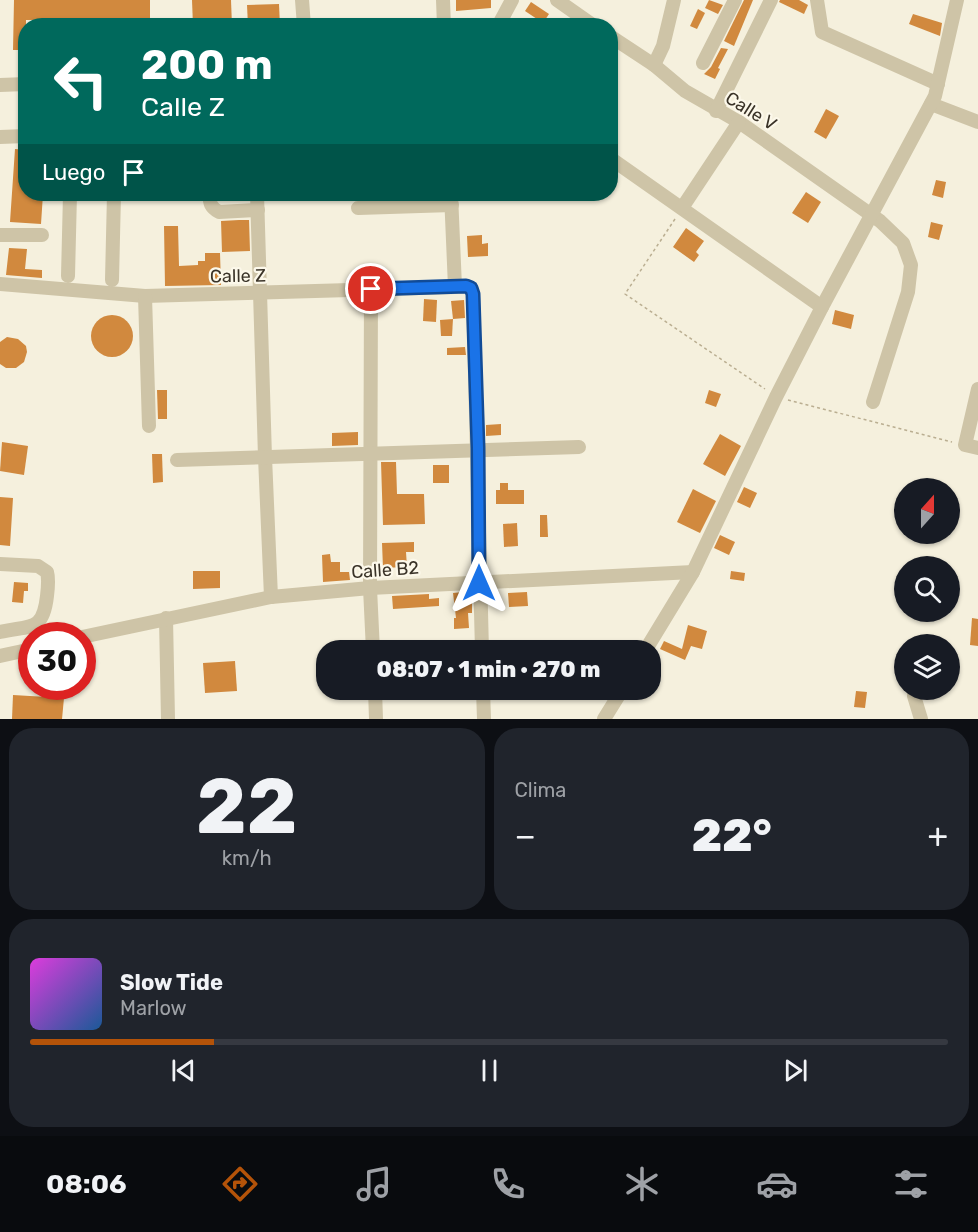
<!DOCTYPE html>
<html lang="es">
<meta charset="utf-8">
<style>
:root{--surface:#171b24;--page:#20242c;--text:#f1f3f6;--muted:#9ea1a6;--line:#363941;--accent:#b45309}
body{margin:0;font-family:Rubik,sans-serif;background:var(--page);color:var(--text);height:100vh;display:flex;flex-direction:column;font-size:22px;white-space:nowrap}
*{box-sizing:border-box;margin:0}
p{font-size:20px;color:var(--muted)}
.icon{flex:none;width:33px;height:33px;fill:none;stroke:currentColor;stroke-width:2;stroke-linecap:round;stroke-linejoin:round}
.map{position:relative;height:719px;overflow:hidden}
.details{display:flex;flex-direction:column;gap:9px;padding:9px;background:#0d0f14;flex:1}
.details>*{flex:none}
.hud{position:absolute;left:18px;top:18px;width:600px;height:183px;border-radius:24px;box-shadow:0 2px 4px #0004;background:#00695c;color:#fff;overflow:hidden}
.needle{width:39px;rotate:21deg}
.buttons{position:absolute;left:894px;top:478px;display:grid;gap:12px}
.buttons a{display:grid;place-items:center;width:66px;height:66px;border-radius:50%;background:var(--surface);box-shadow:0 2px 4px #0004;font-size:30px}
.speed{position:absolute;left:18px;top:622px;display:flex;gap:12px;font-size:30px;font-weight:700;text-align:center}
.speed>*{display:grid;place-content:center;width:78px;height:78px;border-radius:50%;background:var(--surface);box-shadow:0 2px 4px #0004;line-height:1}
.speed .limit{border:9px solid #d22;background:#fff;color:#111}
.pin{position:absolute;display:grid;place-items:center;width:51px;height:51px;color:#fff;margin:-26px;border:3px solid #fff;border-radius:50%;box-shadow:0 2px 6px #0007}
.me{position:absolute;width:66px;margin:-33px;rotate:0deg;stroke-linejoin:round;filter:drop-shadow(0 0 4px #0008)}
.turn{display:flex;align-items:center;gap:21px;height:126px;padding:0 24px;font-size:27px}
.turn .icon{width:78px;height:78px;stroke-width:2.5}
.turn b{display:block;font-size:42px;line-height:51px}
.then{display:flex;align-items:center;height:57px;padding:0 24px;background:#0003;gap:12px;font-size:22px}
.big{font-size:45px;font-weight:800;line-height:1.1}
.details .tile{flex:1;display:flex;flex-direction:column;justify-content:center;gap:9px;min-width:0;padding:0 21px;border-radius:24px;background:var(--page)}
.details .dial{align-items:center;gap:0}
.dial b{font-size:78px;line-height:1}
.song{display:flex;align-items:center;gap:18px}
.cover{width:72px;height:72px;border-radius:9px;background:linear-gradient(135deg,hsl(300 70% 55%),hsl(210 70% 35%))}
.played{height:6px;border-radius:3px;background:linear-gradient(90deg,var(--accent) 20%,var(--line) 20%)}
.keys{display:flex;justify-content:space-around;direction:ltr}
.heat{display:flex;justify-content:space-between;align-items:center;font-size:33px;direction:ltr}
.details .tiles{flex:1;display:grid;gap:9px;grid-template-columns:1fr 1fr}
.tile:last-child{grid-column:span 2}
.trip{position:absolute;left:316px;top:640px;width:345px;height:60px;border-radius:24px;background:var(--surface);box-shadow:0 2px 4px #0004;font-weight:800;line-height:60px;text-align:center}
.tabs{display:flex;height:96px;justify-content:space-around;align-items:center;background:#090b0e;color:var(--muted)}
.tabs .icon{width:42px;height:42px}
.tabs .on{color:var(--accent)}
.tabs b{font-size:27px;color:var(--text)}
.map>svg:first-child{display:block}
.building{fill:#d1893e}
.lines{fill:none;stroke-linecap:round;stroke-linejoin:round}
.path{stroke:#baae91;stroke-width:1.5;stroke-dasharray:3 3;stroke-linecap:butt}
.minor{stroke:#cec4a7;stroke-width:14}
.route-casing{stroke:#114b97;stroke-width:15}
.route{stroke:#1a73e8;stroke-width:10}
.labels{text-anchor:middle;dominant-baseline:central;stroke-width:4.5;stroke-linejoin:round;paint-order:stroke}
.street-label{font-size:18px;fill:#3a3328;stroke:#fcf8ea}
</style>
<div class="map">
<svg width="978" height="719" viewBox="0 0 978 719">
<rect width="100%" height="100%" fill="#f5f0dd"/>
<g class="building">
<polygon points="14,0 150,0 150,19 26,20 26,50 13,50"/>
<polygon points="192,0 231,0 232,26 193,26"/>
<polygon points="456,0 491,0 491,8 456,11"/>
<polygon points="709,0 723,5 718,14 705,8"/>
<polygon points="744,0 753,0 734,46 724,41"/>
<polygon points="780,0 799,0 808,5 804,14 779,2"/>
<polygon points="531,2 549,14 543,23 525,11"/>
<polygon points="279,4 280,26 248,26 247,5"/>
<polygon points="698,9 705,13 697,29 690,26"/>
<polygon points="913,14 942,23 940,36 909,24"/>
<polygon points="721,48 728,49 718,68 720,69 715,79 704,74 711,67"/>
<polygon points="826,109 839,116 826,139 814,132"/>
<polygon points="15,149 26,150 26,194 43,194 41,224 10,222"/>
<polygon points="936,180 946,182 943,198 932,195"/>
<polygon points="806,192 821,202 808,223 792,213"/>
<polygon points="239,220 249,220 250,251 222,252 221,221"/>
<polygon points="931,222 943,225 939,240 928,237"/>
<polygon points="164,226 178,226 179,266 198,265 198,261 205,261 205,253 220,253 221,285 165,286"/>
<polygon points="686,228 704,241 696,252 699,255 694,262 673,247"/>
<polygon points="482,235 482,244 488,243 488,256 468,257 467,236"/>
<polygon points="9,248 27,249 25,269 42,270 42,278 6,275"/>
<polygon points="424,299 437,300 436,322 423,321"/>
<polygon points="464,300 465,318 453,319 451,301"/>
<polygon points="835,310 854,315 851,329 832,324"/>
<circle cx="112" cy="336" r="21"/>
<polygon points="453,319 452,336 441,336 440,320"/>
<polygon points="7,337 18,339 26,346 27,352 24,362 16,368 6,368 0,364 0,342"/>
<polygon points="465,347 466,355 447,355 447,348"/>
<polygon points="157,390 167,390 167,419 158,419"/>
<polygon points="709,390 721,394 716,407 705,403"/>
<polygon points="501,424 501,435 486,436 486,425"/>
<polygon points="358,432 358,445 332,446 332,433"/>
<polygon points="720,434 741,446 725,476 703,464"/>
<polygon points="2,442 28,446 24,475 0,471"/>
<polygon points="152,454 162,454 163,482 153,483"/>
<polygon points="381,462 396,462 397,494 424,494 425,524 383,525"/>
<rect x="433" y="465" width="16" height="18"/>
<polygon points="500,483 508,483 508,490 524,490 524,504 496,504 496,490 500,490"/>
<polygon points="744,487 757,493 750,508 737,502"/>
<polygon points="693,489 716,501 700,533 677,522"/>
<polygon points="0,497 13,498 10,546 0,545"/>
<polygon points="540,515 547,515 548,537 540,537"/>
<polygon points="517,523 518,546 504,547 503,524"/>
<polygon points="720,535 735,542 729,555 714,548"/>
<polygon points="414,542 414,552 406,552 407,567 383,568 382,543"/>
<polygon points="330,554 331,562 340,562 340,572 349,572 350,580 323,582 322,555"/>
<polygon points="193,571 220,571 220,588 193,589"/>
<polygon points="731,571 745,573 744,581 730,579"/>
<polygon points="14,582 28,583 28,591 24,591 23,603 12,602"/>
<polygon points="464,592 464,598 472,598 472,613 468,613 469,628 454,629 454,618 456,618 453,593"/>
<polygon points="527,592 528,606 509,607 508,593"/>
<polygon points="429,594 429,599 439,598 439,606 393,609 392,596"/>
<polygon points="972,618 978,619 978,646 970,645"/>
<polygon points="688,625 707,631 702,649 691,646 685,660 660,649 664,641 682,649"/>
<polygon points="235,661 237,691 205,693 203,663"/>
<polygon points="856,691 867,692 865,708 854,707"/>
<polygon points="13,695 64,698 62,719 12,719"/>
</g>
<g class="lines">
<g class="path">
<polyline points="675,219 625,294 765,389"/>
<polyline points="788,400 952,442"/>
</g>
<g class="minor">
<polyline points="302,0 304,26"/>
<polyline points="443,0 444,26"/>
<polyline points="557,0 594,26"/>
<polyline points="817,0 822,32 938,84"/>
<polyline points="498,26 512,0"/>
<polyline points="610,36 654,65 685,91 739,122 880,221 903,243 911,265 908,292 873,402"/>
<polyline points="703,63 735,0"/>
<polyline points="654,65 663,46 674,0"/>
<polyline points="0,85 26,84"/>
<polyline points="931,104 978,122"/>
<polyline points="716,111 771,0"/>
<polyline points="0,137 26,136"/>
<polyline points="610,158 822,307"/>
<path d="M 209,194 C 210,203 210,207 219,212 L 258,210"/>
<polyline points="257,194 265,457 271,597"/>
<polyline points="451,194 455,287"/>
<polyline points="358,208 452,205"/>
<polyline points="682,208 739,122"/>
<polyline points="0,235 42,235"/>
<polyline points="68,276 70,194"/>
<polyline points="112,280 114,194"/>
<polyline points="0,284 145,296 455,287 467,286 471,288 473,294 482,651"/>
<polyline points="371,289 370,588 373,651"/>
<polyline points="145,296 149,426"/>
<polyline points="978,389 965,445 978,448"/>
<polyline points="177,460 579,447"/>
<path d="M 0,564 L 38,566 L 47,572 C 49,579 48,588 47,596 C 43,632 31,625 0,632"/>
<polyline points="166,618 168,719"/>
<polyline points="82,637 271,597 370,588 693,572"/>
<polyline points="645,651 693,572 776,397 822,307 935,96 957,0"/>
<polyline points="0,656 32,649"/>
<polyline points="375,690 376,719"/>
<polyline points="483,690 484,719"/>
<polyline points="914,696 921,719"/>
<polyline points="604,719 622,690"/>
</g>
</g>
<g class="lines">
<defs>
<polyline id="route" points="371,289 466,286 471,288 473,294 478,448 479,583"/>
</defs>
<use href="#route" class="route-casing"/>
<use href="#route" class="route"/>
</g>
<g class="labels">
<g class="street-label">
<text transform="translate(751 111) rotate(32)">Calle V</text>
<text transform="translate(238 276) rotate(-1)">Calle Z</text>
<text transform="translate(385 570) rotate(-4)">Calle B2</text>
</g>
</g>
</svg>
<div class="buttons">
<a><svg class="needle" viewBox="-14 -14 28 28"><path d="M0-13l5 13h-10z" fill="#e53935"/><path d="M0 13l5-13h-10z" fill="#9ea1a6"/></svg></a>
<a><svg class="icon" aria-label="search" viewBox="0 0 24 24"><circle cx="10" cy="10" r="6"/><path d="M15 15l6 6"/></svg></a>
<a><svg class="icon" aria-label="layers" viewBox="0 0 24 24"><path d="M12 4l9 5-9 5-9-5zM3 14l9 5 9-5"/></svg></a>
</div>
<div class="speed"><div class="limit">30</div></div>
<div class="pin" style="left:371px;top:289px;background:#d93025"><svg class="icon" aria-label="arrive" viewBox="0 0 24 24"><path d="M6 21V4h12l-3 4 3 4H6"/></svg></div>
<svg class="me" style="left:479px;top:583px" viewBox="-20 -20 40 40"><path d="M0-17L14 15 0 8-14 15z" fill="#1a73e8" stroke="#fff" stroke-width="4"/></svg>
<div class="trip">08:07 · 1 min · 270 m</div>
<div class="hud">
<div class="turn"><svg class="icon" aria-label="left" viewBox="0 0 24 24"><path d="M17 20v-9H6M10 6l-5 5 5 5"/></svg><div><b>200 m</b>Calle Z</div></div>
<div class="then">Luego<svg class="icon" aria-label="arrive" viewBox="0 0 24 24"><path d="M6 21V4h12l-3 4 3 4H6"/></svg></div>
</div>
</div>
<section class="details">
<div class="tiles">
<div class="tile dial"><b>22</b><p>km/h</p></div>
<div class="tile"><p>Clima</p>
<div class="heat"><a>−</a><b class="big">22°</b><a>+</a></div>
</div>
<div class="tile">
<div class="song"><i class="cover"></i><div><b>Slow Tide</b><p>Marlow</p></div></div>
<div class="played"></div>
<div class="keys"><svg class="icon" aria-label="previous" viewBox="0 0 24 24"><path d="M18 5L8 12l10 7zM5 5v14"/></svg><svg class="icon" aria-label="pause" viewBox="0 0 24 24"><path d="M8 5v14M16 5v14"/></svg><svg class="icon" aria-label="next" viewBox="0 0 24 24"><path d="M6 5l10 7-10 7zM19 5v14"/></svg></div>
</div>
</div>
</section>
<nav class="tabs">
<b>08:06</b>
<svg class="icon on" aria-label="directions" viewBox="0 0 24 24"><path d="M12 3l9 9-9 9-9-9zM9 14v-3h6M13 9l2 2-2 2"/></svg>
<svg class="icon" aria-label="music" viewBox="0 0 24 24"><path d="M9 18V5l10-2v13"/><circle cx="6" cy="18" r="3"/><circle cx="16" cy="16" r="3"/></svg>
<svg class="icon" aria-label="phone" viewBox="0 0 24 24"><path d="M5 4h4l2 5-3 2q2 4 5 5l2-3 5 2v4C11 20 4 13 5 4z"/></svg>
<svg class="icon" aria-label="climate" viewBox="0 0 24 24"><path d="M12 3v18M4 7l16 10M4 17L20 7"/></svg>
<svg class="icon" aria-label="car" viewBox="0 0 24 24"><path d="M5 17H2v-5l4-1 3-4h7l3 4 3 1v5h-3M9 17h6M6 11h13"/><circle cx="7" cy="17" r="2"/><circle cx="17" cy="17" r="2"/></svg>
<svg class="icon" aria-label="filters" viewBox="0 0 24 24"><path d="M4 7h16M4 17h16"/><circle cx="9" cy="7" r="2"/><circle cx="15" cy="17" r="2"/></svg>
</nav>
